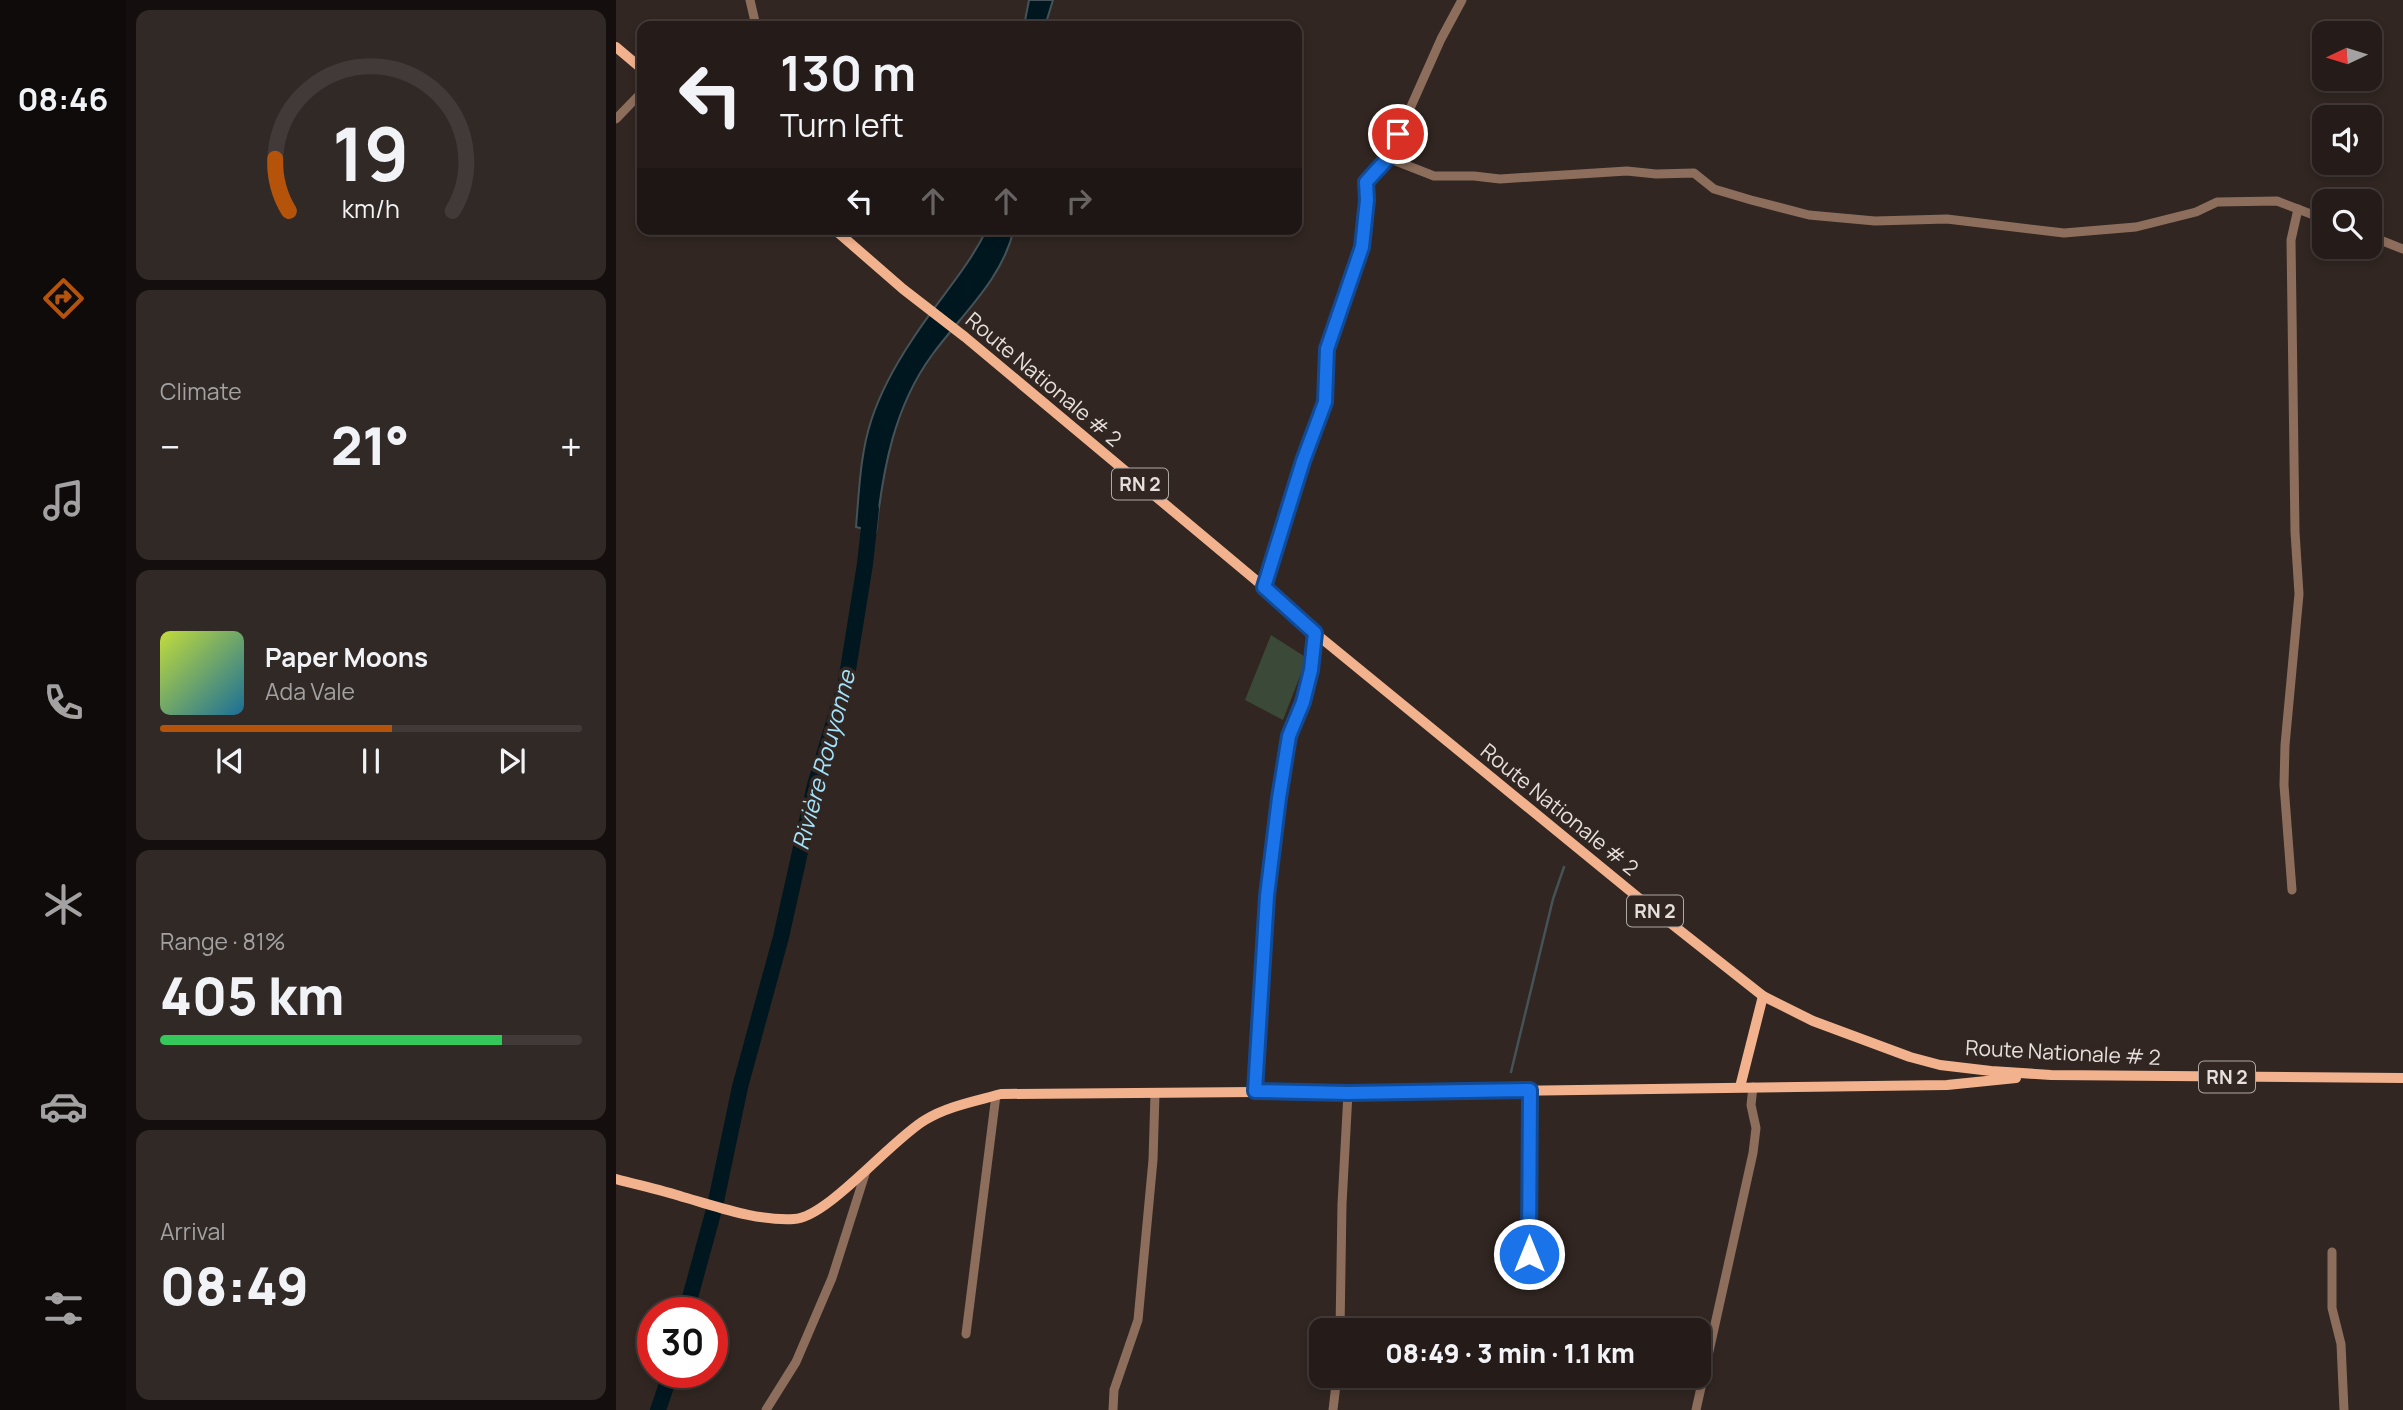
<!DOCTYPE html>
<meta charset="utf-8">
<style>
:root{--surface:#251c19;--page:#312926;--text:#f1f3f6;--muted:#a3a1a2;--line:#423a38;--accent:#b45309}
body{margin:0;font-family:Manrope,sans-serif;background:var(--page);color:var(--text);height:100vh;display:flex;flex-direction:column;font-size:26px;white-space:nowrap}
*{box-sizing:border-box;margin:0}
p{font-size:23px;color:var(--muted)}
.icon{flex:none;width:38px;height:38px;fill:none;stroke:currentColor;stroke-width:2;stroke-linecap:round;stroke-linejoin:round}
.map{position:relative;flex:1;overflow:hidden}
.sheet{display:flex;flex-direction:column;gap:10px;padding:10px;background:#140f0e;width:490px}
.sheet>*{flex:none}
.banner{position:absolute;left:21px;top:21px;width:665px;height:214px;border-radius:14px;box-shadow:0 4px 10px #0003,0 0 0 2px var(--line);background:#251c19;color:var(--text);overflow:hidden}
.needle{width:46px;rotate:266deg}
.tools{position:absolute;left:1696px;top:21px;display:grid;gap:14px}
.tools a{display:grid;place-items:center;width:70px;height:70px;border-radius:14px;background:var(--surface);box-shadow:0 4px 10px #0003,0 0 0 2px var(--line);font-size:35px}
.speed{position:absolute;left:21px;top:1297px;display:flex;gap:14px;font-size:35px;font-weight:700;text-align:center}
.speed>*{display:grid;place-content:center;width:91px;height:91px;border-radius:50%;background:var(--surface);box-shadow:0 4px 10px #0003,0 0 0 2px var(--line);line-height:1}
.speed .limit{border:10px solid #d22;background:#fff;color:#111}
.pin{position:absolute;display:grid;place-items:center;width:60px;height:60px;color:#fff;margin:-30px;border:4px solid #fff;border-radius:50%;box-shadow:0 2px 7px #0007}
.me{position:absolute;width:77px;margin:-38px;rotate:0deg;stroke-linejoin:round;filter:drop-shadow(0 0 5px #0008)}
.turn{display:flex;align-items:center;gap:24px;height:147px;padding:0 28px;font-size:32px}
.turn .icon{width:91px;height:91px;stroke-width:2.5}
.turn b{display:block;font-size:49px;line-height:60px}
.lanes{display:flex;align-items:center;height:66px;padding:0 28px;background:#0003;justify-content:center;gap:35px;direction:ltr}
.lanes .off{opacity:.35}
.big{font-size:52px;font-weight:800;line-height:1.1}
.sheet .widget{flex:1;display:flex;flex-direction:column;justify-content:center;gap:10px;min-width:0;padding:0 24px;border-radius:14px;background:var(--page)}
.sheet .dial{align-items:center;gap:0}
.dial svg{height:182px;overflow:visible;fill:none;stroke:var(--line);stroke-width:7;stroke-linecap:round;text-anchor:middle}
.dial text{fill:var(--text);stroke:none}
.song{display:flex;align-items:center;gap:21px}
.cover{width:84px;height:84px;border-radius:10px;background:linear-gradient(135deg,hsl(70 70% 55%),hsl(200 70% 35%))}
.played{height:7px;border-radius:4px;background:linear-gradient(90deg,var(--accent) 55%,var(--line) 55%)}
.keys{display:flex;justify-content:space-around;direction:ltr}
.heat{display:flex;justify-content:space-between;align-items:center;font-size:38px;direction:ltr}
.charge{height:10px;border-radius:5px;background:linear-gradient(90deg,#34c759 81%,var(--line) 0)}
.trip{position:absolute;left:693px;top:1318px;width:402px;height:70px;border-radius:14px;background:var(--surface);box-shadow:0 4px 10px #0003,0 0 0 2px var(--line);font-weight:800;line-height:70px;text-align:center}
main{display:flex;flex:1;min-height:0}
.tabs{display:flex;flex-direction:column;width:126px;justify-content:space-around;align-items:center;background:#0f0b0a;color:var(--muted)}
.tabs .icon{width:49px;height:49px}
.tabs .on{color:var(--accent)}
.tabs b{font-size:32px;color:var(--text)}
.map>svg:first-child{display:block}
.green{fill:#3a4938}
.water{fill:#001720;stroke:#455358;stroke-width:2}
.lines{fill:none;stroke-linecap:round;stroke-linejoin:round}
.stream{stroke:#455358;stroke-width:2.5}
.river{stroke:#001720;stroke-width:16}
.minor{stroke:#8d6e5c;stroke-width:9}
.major{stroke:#f2b28e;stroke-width:10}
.route-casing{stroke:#114b97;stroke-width:18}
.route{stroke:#1a73e8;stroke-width:12}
.labels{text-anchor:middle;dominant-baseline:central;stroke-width:7;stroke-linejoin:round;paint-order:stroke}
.shield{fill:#312621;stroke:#b0a8a4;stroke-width:2}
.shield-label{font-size:19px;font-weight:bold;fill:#e7dfdc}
.street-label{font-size:21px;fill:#e7dfdc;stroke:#312621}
.water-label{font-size:23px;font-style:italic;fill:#a2e4fe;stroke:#312621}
</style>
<main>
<nav class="tabs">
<b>08:46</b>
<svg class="icon on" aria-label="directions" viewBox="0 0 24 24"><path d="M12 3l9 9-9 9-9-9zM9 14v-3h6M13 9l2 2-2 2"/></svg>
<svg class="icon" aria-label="music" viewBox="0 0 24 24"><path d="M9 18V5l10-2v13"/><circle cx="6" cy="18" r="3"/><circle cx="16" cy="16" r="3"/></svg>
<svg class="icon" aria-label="phone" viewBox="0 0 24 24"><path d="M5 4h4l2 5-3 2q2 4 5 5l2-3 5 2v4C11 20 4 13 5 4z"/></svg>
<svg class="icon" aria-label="climate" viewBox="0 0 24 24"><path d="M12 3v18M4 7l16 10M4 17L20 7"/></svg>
<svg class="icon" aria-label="car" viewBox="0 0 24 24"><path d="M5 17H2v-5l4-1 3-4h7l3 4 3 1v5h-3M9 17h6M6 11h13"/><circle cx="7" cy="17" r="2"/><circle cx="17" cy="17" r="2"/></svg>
<svg class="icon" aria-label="filters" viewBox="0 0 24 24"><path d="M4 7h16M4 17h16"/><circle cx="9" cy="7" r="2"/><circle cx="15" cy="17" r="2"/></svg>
</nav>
<section class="sheet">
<div class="widget dial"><svg viewBox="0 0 100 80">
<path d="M14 69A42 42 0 1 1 86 69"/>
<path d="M14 69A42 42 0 0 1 8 46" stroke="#b45309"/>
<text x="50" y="56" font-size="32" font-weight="700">19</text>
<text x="50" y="72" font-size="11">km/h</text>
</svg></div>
<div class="widget"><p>Climate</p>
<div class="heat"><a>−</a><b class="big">21°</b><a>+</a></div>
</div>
<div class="widget">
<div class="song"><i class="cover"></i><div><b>Paper Moons</b><p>Ada Vale</p></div></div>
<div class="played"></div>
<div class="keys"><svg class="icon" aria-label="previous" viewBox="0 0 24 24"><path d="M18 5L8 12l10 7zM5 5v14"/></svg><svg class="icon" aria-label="pause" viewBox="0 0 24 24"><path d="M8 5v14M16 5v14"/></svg><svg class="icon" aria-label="next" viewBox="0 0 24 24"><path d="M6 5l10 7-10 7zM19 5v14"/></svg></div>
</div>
<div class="widget"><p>Range · 81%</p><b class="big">405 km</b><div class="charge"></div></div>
<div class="widget"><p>Arrival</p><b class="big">08:49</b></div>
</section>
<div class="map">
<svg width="1787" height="1410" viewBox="0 0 1787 1410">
<rect width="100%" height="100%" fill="#312621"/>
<polygon class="green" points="655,635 691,658 667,720 629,700"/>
<g class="water">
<polygon points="413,0 437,0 429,26 408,26"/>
<path d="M 371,229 L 398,229 C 386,280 346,314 316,355 C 278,407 267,469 260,532 L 240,527 C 243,493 244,455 255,421 C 264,393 280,364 296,340 C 320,302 351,270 371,229 Z"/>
</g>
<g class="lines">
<polyline class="stream" points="895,1072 937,899 948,867"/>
<g class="river">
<polyline points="70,1312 99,1206 124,1087 165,937 199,785 230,682 249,564 255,509"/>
<polyline points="42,1410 55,1372"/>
</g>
<g class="minor">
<polyline points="134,0 140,26"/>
<polyline points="0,119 26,92"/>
<polyline points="772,158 818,176 858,176 884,179 1011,171 1040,174 1078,173 1098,189 1135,200 1193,215 1259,221 1331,219 1448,233 1520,227 1580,212 1601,202 1661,201 1708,219"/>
<polyline points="1754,236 1787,249"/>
<polyline points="648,587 687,461 710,402 711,349 746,247 751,200 750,182 772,158 825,39 846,0"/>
<polyline points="1676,890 1668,785 1669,745 1683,594 1679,532 1675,240 1682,209"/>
<polyline points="639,1092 651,896 663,798 673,736 687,702 695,670 699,633"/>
<polyline points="1716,1252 1716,1308 1725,1344 1728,1410"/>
<polyline points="913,1254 914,1090"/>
<polyline points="724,1330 726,1204 732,1093"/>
<polyline points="350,1334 380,1095"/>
<polyline points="150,1410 180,1362 216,1278 250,1171"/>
<polyline points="497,1410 498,1390 522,1320 537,1160 539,1094"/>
<polyline points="717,1410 721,1376"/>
<polyline points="1080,1410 1137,1153 1140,1128 1135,1105 1137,1087"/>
</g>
<g class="major">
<polyline points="0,47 26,69"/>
<polyline points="218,229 287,289 349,337 648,587 699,633 1024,899 1147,996 1197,1021 1294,1057 1324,1065 1375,1071 1435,1075 1787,1078"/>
<polyline points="1124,1087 1147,996"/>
<path d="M 0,1179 C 22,1185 45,1190 67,1197 C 103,1207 140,1221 178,1219 C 211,1218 275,1140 309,1120 C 332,1106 360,1101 385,1094 L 639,1092 L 732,1093 L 1331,1085 L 1400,1078"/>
</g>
</g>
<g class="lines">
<defs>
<polyline id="route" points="782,134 772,158 750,182 751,200 746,247 711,349 709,402 687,461 648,587 699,633 695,670 687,702 673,736 663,798 651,896 639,1091 732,1093 914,1090 913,1254"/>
</defs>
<use href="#route" class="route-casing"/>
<use href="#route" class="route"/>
</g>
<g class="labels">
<g class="shield">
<rect x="496" y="468.5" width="56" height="31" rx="5"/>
<rect x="1011" y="895.5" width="56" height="31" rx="5"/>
<rect x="1583" y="1061.5" width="56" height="31" rx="5"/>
</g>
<g class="shield-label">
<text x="524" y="484">RN 2</text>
<text x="1039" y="911">RN 2</text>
<text x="1611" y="1077">RN 2</text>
</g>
<g class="street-label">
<text transform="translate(428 379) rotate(40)">Route Nationale # 2</text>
<text transform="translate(944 809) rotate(39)">Route Nationale # 2</text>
<text transform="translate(1447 1052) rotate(3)">Route Nationale # 2</text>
</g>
<g class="water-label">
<text transform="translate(207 760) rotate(-75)">Rivière Rouyonne</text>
</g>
</g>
</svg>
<div class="tools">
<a><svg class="needle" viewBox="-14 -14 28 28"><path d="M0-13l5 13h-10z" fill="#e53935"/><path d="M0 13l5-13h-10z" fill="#a3a1a2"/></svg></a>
<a><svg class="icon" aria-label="sound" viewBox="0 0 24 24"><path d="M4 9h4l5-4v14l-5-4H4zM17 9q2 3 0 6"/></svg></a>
<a><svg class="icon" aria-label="search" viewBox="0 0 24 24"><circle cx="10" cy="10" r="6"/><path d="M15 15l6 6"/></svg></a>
</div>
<div class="speed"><div class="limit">30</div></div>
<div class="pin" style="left:782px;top:134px;background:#d93025"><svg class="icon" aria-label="arrive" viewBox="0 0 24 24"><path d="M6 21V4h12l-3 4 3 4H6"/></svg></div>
<svg class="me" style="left:913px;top:1254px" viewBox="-20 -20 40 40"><circle r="17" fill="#1a73e8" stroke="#fff" stroke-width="3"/><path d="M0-11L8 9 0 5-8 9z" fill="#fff"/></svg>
<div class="trip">08:49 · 3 min · 1.1 km</div>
<div class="banner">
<div class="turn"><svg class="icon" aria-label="left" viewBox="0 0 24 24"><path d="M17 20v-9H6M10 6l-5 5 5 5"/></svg><div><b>130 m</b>Turn left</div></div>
<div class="lanes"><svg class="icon" aria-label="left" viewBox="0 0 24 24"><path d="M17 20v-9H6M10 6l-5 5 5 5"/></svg><svg class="icon off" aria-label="ahead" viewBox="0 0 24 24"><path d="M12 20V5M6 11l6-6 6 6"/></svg><svg class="icon off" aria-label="ahead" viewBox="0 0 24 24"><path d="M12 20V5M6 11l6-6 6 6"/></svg><svg class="icon off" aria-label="right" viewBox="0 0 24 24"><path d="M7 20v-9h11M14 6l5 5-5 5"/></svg></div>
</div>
</div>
</main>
